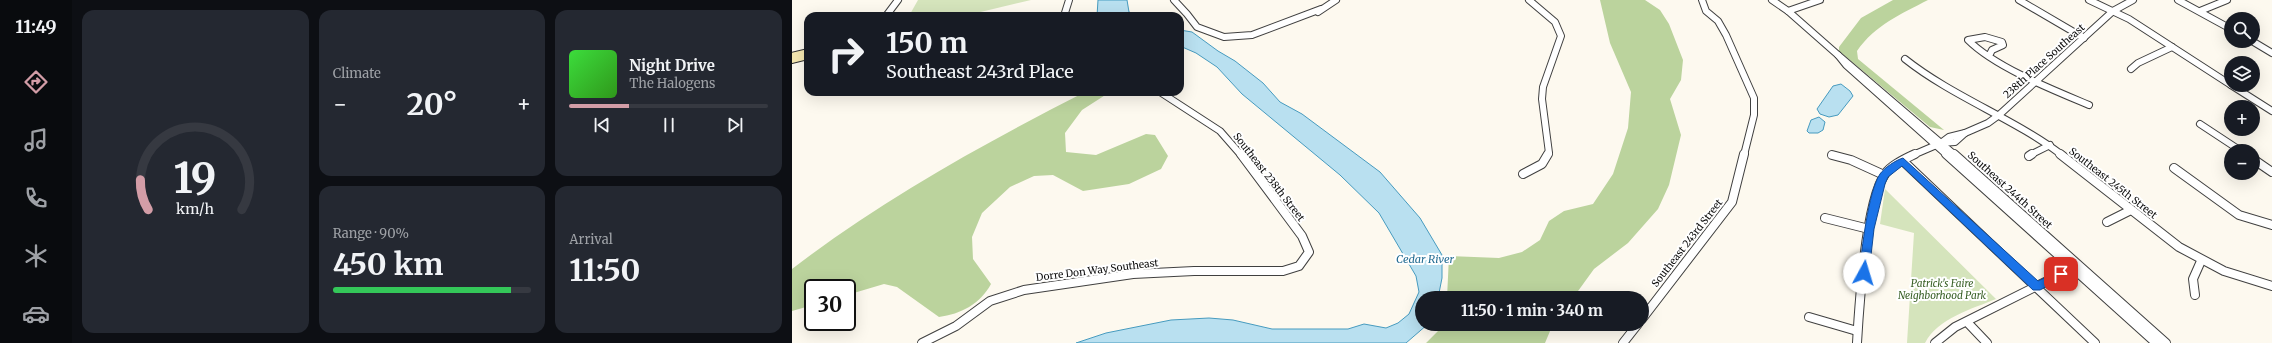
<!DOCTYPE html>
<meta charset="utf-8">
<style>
:root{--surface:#171b24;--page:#242831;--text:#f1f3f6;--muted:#9ea1a6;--line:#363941;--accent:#d39da7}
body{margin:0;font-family:Merriweather,serif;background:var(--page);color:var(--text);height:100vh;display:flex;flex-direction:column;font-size:15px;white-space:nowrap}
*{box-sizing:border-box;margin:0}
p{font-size:13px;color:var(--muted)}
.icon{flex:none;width:22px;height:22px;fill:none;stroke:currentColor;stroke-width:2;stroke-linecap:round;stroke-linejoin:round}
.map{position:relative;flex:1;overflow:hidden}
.sheet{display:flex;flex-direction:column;gap:10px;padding:10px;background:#0d0f14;width:720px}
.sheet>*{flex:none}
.banner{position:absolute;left:12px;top:12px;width:380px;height:84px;border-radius:12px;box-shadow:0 4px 16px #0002;background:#171b24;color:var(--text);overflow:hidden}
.tools{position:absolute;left:1432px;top:12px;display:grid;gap:8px}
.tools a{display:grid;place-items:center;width:36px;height:36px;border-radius:50%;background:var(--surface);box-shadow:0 4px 16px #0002;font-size:20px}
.speed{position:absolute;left:12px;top:279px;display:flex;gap:8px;font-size:20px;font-weight:700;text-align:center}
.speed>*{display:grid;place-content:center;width:52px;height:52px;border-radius:50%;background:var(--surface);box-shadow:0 4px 16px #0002;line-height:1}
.speed .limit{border:2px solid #111;border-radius:6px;background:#fff;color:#111}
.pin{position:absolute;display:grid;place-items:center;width:34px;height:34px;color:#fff;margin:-17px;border-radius:8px;box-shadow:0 2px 6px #0006}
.me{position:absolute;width:44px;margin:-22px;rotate:6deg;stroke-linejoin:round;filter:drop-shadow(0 0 3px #0008)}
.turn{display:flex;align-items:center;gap:14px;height:84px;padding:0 16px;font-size:18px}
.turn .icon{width:52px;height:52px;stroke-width:2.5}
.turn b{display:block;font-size:28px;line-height:34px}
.big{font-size:30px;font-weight:700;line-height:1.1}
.sheet .widget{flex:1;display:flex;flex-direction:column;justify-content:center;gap:6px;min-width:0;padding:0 14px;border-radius:12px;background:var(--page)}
.sheet .dial{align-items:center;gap:0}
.dial svg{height:104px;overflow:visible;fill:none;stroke:var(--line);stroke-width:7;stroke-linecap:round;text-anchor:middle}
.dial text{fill:var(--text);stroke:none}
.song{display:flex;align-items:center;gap:12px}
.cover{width:48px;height:48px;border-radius:6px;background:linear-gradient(135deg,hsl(120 70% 55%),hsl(110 70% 35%))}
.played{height:4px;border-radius:2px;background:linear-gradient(90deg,var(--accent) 30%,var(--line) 30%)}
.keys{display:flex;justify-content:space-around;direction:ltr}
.heat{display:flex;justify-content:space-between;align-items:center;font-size:22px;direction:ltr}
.charge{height:6px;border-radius:3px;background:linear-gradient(90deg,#34c759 90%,var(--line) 0)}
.sheet .tiles{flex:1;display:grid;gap:10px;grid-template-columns:repeat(3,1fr)}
.widget:first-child{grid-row:span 2}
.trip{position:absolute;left:623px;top:291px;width:234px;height:40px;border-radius:20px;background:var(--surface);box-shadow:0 4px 16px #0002;font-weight:700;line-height:40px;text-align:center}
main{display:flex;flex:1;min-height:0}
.menu{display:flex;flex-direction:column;width:72px;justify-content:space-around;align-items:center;background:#090b0e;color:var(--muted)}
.menu .icon{width:28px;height:28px}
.menu .on{color:var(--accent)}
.menu b{font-size:18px;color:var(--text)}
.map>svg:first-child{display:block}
.green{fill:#d5e4bc}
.forest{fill:#bbd39d}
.water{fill:#b9e0f0;stroke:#479bbf}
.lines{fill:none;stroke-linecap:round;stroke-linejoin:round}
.street-far1-casing{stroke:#404040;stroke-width:8}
.street-casing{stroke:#404040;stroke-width:10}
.secondary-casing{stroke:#2f2f2f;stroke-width:12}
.street-far1{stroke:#fff;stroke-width:6}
.street{stroke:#fff;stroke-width:8}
.secondary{stroke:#f6e8b1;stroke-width:10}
.route{fill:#1a73e8;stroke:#114b97}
.labels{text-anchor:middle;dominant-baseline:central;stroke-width:4;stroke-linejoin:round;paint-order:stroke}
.street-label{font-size:10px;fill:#0d0d0d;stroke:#fff}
.park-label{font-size:10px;font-style:italic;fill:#365e24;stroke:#fff}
.water-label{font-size:11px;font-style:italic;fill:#246c92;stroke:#fff}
</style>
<main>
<nav class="menu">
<b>11:49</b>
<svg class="icon on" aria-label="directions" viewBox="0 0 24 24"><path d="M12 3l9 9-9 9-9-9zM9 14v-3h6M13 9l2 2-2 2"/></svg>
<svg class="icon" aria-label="music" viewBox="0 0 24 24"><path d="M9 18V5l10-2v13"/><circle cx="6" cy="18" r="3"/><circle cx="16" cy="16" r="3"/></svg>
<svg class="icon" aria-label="phone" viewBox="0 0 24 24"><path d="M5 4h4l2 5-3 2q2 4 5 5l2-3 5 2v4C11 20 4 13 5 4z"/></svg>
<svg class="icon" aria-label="climate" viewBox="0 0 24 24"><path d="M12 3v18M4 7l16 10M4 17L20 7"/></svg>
<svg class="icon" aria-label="car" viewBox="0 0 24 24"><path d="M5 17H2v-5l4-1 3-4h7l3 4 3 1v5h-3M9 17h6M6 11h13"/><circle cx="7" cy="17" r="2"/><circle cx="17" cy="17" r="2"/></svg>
</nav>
<section class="sheet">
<div class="tiles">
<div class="widget dial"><svg viewBox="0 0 100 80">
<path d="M14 69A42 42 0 1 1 86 69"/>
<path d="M14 69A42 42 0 0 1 8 46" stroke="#d39da7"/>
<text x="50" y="56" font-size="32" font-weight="700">19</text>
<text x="50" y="72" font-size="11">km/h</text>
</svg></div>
<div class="widget"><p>Climate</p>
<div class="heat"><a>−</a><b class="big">20°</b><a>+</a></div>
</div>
<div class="widget">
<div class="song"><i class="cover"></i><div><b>Night Drive</b><p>The Halogens</p></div></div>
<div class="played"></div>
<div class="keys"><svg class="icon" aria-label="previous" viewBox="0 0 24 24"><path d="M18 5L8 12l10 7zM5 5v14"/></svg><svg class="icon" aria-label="pause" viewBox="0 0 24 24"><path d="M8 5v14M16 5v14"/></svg><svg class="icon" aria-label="next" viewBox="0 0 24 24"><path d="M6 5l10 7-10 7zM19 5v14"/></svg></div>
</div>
<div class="widget"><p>Range · 90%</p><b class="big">450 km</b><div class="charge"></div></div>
<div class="widget"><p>Arrival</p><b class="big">11:50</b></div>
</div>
</section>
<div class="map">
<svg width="1480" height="343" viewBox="0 0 1480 343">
<rect width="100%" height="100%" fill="#fdf9ef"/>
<g class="green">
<polygon points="126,0 239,0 172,16 117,16"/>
<path d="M 1093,189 L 1204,299 C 1180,309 1146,318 1133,343 L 1115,343 L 1122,233 L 1088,224 Z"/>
</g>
<g class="forest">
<polygon points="808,0 853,0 868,10 877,24 891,60 889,80 878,99 889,135 877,185 866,209 836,243 802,269 781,298 655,298 657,256 707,258 730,252 748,240 757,221 772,211 801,204 821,174 836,128 839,92 818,43"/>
<path d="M 1101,0 L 1136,0 C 1109,14 1083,25 1065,51 L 1066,59 L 1152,130 L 1138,127 L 1047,51 L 1047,47 L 1069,18 Z"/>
<path d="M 293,92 L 318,92 L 290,110 L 273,133 L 274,152 L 304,155 L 354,134 L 363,135 L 376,156 L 369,169 L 337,184 L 291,191 L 261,175 L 242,176 L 218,187 L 190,213 L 180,237 L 181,259 L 199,284 C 188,304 169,314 147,317 L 105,287 L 92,284 L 55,295 L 55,288 L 21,288 L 21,305 L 0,311 L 0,269 C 91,199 191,144 293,92 Z"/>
<polygon points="648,324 761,324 753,343 634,343 646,331"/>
</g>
<g class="water">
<polygon points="306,0 335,0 337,12 345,16 305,16"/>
<polygon points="388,30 400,32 426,51 443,61 471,83 488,102 510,114 588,172 628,218 650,255 650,278 646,298 630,298 630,324 636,324 614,343 284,343 314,333 379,320 417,318 441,320 480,329 556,329 572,324 594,328 606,323 617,314 627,292 624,276 587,213 548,175 450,94 425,67 404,53 388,46"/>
<polygon points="1049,84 1058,91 1061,96 1046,115 1037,117 1028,114 1025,109 1041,86"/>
<polygon points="1027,117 1033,122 1031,130 1026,133 1017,133 1015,131 1019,120"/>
</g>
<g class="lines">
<defs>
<g id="street-far1">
<polyline points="382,0 395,14 405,27 432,37 460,35 529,9"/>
<polyline points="737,0 763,22 769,36 751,87 750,99 757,153 755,155"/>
<polyline points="910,0 914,11 926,21 934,35 962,98 962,115 952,155"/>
<polyline points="980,0 996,11 1046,55"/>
<polyline points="1227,0 1292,38"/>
<polyline points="1297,0 1337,19 1439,85"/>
<polyline points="1386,0 1439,29"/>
<polyline points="996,11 1028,0"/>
<polyline points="1408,11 1435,0"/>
<polyline points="526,12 544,0"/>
<polyline points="94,16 106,0"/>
<polyline points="272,16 277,0"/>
<polyline points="1460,41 1480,53"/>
<path d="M 1197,56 L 1200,50 L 1211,45 L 1210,42 L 1193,37 L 1176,40 C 1203,67 1261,90 1297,105"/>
<path d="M 1113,59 C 1161,97 1221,118 1270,155"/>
<polyline points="1339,69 1346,63 1380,47"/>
<polyline points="1439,85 1480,111"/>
<polyline points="368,92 428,131 449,155"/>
<polyline points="1408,124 1449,151"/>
<polyline points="1173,133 1196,123 1207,115 1321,11 1341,0"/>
<polygon points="1173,133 1163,142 1149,143 1157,137"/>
<polyline points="1040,155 1042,155"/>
<polyline points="1121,155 1149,143"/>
<polyline points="1155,155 1054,65 1046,55 1163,155"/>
<polyline points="1238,155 1258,145"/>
</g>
<g id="street">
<polyline points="1154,154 1364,343"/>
<polyline points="1162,154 1374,343"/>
<polyline points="1268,154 1387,247 1432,271 1480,286"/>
<polyline points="1040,155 1059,160 1092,175"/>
<polyline points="1237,156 1240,154"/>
<polyline points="1461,159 1480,172"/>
<polyline points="1111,161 1303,343"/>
<polyline points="1382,168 1447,215 1480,225"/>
<polyline points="731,174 750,164 756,154"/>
<polyline points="1033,218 1077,229"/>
<polyline points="1315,222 1339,210"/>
<polyline points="1403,295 1401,279 1409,261"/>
<polyline points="1017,317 1065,331"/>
<polyline points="850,319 940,202 952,154"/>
<polyline points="1175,322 1195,343"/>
<polyline points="130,343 164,326 198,301 232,290 341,274 402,271 491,271 507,266 517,252 510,236 449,154"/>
<polyline points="831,343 846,324"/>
<path d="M 1065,343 C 1067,308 1074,201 1093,174 C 1099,165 1113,159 1123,154"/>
<polyline points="1143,343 1163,327 1285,266"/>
</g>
<polyline id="secondary" points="0,58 16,54"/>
</defs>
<use href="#street-far1" class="street-far1-casing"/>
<use href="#street" class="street-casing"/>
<use href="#secondary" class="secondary-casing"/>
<use href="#street-far1" class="street-far1"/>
<use href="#street" class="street"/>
<use href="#secondary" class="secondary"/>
</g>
<path class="route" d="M 1111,158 L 1246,281 L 1269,270 L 1273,272 L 1273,277 L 1248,290 L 1241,290 L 1110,166 L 1096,177 L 1093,184 L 1082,229 L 1077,273 L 1072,277 L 1068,276 L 1067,273 C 1070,250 1076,192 1088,174 C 1092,168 1104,160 1111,158 Z"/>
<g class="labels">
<g class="street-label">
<text transform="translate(1252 61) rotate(-42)">238th Place Southeast</text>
<text transform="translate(477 177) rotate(52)">Southeast 238th Street</text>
<text transform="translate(1321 183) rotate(38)">Southeast 245th Street</text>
<text transform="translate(1218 190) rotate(42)">Southeast 244th Street</text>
<text transform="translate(895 243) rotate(-52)">Southeast 243rd Street</text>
<text transform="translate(305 270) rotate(-7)">Dorre Don Way Southeast</text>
</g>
<g class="park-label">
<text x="1150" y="283">Patrick's Faire<tspan x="1150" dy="12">Neighborhood Park</tspan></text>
</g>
<g class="water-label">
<text x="633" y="259">Cedar River</text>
</g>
</g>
</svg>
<div class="tools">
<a><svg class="icon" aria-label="search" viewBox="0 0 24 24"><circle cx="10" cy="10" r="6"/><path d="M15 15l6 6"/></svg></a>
<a><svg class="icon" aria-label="layers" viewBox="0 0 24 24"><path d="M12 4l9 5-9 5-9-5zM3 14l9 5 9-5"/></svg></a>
<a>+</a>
<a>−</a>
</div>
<div class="speed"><div class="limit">30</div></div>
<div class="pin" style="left:1269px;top:274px;background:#d93025"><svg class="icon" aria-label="arrive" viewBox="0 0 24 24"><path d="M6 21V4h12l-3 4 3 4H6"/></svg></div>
<svg class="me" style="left:1072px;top:273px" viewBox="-20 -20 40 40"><circle r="19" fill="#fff"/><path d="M0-13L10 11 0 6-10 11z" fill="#1a73e8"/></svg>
<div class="trip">11:50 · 1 min · 340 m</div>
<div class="banner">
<div class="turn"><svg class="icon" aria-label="right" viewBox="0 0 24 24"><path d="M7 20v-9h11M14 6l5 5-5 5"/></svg><div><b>150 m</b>Southeast 243rd Place</div></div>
</div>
</div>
</main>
